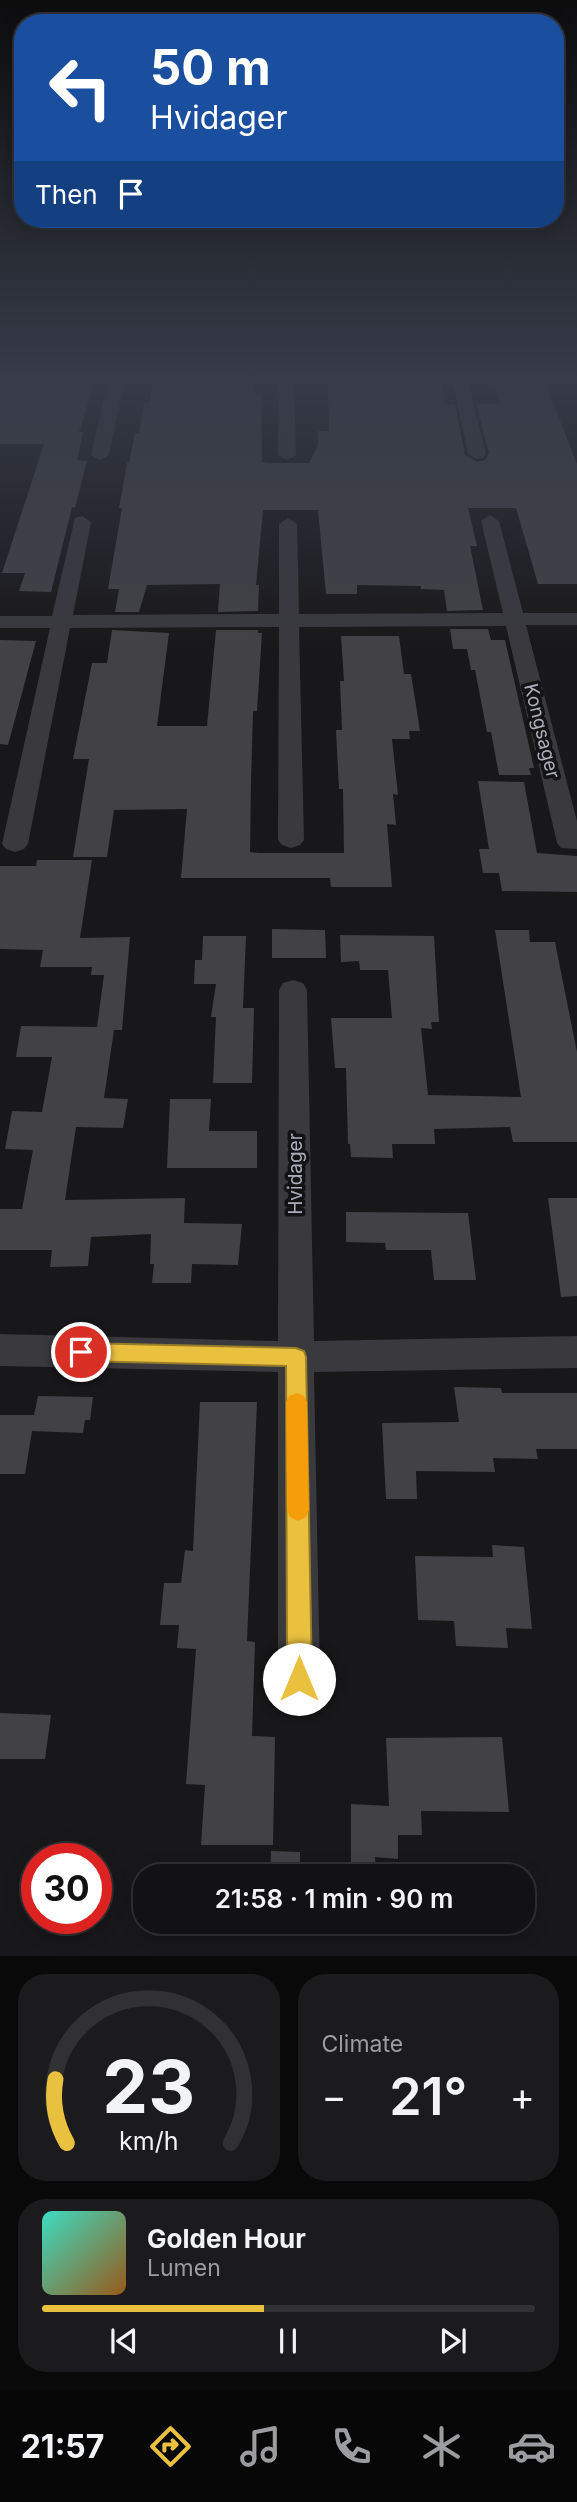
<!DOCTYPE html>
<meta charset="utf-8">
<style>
:root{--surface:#121113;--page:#1b1a1c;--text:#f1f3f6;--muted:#9c9da0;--line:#313133;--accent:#eac03f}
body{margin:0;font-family:Inter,sans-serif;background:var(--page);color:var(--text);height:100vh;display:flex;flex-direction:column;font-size:26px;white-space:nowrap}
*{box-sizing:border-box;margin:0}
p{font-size:23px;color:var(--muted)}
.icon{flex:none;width:38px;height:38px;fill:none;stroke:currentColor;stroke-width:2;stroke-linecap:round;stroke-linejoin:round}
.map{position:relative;height:1956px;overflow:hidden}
.side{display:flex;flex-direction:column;gap:18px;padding:18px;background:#0a090a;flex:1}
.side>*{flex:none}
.hud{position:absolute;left:14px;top:14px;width:550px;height:214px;border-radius:28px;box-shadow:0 4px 18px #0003,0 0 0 2px var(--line);background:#1a4fa0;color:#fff;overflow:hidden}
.speed{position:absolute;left:21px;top:1843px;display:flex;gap:14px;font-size:35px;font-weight:700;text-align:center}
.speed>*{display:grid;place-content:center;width:91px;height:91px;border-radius:50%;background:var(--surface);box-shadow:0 4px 18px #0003,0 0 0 2px var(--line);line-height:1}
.speed .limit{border:10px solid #d22;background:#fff;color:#111}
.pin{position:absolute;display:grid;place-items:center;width:60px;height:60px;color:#fff;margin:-30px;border:4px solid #fff;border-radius:50%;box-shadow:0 2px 7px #0007}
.me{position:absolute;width:77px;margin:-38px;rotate:0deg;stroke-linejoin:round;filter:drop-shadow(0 0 5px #0008)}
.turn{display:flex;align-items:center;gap:24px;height:147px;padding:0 21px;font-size:32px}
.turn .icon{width:91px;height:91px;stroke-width:2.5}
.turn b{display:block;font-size:49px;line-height:60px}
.then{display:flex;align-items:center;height:66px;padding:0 21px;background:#0003;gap:14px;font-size:26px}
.big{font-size:52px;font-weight:600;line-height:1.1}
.side .card{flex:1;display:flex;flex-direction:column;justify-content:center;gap:10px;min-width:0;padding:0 24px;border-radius:28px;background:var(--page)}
.side .dial{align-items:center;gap:0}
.dial svg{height:182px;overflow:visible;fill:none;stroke:var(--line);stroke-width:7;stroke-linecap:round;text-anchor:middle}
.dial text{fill:var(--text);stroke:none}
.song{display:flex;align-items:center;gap:21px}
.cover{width:84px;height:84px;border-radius:10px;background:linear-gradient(135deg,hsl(170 70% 55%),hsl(30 70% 35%))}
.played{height:7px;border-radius:4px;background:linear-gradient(90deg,var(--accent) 45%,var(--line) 45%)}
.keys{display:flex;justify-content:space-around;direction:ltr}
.heat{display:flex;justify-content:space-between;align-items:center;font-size:38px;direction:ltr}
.side .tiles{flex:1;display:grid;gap:18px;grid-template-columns:1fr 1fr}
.card:last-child{grid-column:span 2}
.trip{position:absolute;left:133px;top:1864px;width:402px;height:70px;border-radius:28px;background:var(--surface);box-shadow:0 4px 18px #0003,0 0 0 2px var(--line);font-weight:600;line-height:70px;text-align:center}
.menu{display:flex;height:112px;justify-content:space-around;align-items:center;background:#070708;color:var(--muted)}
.menu .icon{width:49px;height:49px}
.menu .current{color:var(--accent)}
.menu b{font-size:32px;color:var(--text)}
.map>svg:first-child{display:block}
.building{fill:#424246}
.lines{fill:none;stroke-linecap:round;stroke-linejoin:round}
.street{fill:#39393e;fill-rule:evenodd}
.route{fill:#eac03f;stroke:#987d29;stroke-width:2}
.slow{fill:#f59e0b}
.labels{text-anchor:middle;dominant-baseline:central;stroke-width:7;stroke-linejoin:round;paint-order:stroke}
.street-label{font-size:19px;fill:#aaadb9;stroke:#131214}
</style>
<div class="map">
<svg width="577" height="1956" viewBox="0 0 577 1956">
<rect width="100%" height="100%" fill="#181719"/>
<g class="building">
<polygon points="154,378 254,378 254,394 261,394 262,462 270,463 309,463 318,445 318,431 329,431 328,378 424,378 425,382 441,382 445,405 455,404 465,455 477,462 485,460 489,453 476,404 500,404 493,379 544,380 577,464 577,584 538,584 516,508 468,508 477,546 470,546 483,610 447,611 444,590 421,589 421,586 357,585 357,594 326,594 318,510 263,510 256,585 259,585 258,611 218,612 220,584 147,585 139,612 115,612 119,589 108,589 122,508 119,508 127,463 129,463 135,433 139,433 144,403 150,403"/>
<polygon points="0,379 76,379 75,382 94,382 79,432 83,432 77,460 87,461 75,508 72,507 51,592 19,591 25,573 2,573 44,444 0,444"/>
<polygon points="450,629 488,629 491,640 505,640 534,768 529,768 531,775 499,775 491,732 487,732 475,670 471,670 467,649 453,649"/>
<polygon points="112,630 169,633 157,726 207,726 216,630 258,630 258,633 262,633 257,711 253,711 251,781 250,852 259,853 344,853 343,789 339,789 336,730 342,730 340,681 344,681 341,636 399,636 404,674 411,674 420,731 409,731 410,739 392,739 398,795 393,794 396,825 387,824 392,887 331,887 330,878 181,878 187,809 114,810 107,857 73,857 89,759 73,759 92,663 107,663"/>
<polygon points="0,640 36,641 8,745 0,744"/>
<polygon points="478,781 524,782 537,853 577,856 577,892 502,891 499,873 483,873 479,849 489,849"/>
<polygon points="37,860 92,860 80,938 130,937 122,1030 114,1030 104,1098 128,1099 123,1128 76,1127 65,1200 185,1198 184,1223 242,1224 238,1265 192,1264 191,1283 152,1283 154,1264 150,1264 151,1234 91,1237 88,1266 50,1267 52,1250 0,1250 0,1209 22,1209 33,1150 5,1149 12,1111 42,1112 52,1057 16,1057 21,1026 97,1027 104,975 91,975 92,967 40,967 43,950 0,949 0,866 36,866"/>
<polygon points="272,929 325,930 326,958 272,958"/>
<polygon points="495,930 529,930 530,942 555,942 577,1052 577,1142 513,1142 510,1127 434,1129 435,1144 392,1144 393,1158 351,1157 350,1144 348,1144 346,1068 335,1068 331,1018 392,1018 388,970 360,970 359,961 341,962 340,935 434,936 439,1022 431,1022 432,1029 421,1028 428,1095 521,1097"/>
<polygon points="203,936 246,936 243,1008 254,1008 252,1083 213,1083 216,1017 211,1017 216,984 194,984 195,960 202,960"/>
<polygon points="170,1099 211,1099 209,1131 257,1131 257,1168 167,1168"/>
<polygon points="548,1198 577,1198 577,1296 561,1297"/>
<polygon points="346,1212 468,1213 476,1280 434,1280 431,1250 386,1250 385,1243 346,1242"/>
<polygon points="454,1387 501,1388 502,1393 577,1393 577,1449 536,1449 538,1459 493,1458 495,1472 416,1471 417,1499 386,1499 382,1423 459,1422"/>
<polygon points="38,1396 93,1397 90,1420 85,1420 83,1433 32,1431 25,1474 0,1474 0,1415 34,1415"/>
<polygon points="200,1402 257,1402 247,1641 255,1642 252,1736 275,1737 273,1845 201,1845 205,1785 186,1784 196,1649 177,1648 179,1625 160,1625 164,1583 181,1583 185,1550 193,1551"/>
<polygon points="492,1545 524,1547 532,1629 506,1628 508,1648 456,1646 454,1621 418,1620 415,1556 493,1557"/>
<polygon points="0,1713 51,1715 45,1759 0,1759"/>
<polygon points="502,1737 509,1812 421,1811 422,1835 398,1835 398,1859 375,1857 376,1876 351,1876 351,1804 389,1806 386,1738"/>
<polygon points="271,1851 300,1852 300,1876 270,1876"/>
</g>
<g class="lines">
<g class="street">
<polygon points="109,378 125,378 109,455 100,460 91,455"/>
<polygon points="278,378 294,378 296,455 287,460 278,455"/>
<polygon points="452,378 467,378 486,454 483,458 477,459 468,454"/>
<polygon points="490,515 499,521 523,613 577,613 577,625 526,625 577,821 577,849 561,848 557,843 506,626 299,627 304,840 300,845 291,848 282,845 278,840 279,627 70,628 28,844 24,849 15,852 6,849 2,844 50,628 0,628 0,616 52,616 75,518 82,516 91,522 73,615 279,614 279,524 288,518 297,524 299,614 503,613 481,521"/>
<polygon points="293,980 303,983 307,990 314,1341 577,1336 577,1368 314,1372 320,1679 314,1694 299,1700 284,1694 278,1679 278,1372 0,1366 0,1334 278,1341 279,990 283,983"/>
</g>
</g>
<linearGradient id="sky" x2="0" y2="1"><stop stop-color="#0d0d0e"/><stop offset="0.58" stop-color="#373c49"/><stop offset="1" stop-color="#373c49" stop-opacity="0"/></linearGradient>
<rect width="577" height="651" fill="url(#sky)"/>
<polygon class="route" points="81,1343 296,1348 304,1351 306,1357 312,1679 308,1688 299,1692 291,1688 287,1679 286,1366 81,1361 74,1359 71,1352 74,1346"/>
<polygon class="slow" points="297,1393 304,1396 307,1402 309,1510 306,1517 298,1521 290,1517 287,1510 286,1402 289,1396"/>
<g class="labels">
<g class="street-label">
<text transform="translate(542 731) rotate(76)">Kongsager</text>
<text transform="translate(295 1174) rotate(-90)">Hvidager</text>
</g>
</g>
</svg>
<div class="speed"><div class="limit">30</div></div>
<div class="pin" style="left:81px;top:1352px;background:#d93025"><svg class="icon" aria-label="arrive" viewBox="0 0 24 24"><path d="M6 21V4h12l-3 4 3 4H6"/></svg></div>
<svg class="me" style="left:299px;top:1679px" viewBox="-20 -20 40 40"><circle r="19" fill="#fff"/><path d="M0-13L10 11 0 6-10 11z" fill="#eac03f"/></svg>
<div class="trip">21:58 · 1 min · 90 m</div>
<div class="hud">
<div class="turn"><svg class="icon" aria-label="left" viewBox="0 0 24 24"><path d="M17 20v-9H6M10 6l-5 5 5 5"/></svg><div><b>50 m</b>Hvidager</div></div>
<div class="then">Then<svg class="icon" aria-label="arrive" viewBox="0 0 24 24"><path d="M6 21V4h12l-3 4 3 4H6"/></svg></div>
</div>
</div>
<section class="side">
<div class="tiles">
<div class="card dial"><svg viewBox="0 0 100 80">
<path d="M14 69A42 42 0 1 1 86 69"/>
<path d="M14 69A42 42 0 0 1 9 41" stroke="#eac03f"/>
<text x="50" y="56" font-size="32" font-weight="700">23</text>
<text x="50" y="72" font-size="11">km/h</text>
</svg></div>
<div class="card"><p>Climate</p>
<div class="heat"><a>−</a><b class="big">21°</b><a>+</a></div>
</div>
<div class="card">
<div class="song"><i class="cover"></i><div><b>Golden Hour</b><p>Lumen</p></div></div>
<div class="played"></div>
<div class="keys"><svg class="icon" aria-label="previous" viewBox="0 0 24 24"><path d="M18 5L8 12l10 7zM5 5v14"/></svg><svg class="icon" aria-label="pause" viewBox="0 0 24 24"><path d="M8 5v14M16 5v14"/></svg><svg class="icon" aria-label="next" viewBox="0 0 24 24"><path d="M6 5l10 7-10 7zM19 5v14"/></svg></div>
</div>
</div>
</section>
<nav class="menu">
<b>21:57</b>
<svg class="icon current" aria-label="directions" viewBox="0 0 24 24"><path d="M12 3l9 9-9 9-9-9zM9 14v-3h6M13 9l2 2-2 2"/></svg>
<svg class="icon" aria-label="music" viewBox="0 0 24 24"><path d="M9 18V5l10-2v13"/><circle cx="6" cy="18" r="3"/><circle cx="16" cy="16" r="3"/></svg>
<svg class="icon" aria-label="phone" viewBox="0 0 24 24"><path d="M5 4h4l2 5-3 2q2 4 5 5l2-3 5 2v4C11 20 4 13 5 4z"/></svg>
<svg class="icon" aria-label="climate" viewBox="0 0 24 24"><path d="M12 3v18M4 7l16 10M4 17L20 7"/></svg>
<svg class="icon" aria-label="car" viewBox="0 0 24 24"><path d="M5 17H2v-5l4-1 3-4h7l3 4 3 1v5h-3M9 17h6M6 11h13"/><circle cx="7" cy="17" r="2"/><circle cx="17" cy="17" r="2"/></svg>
</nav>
